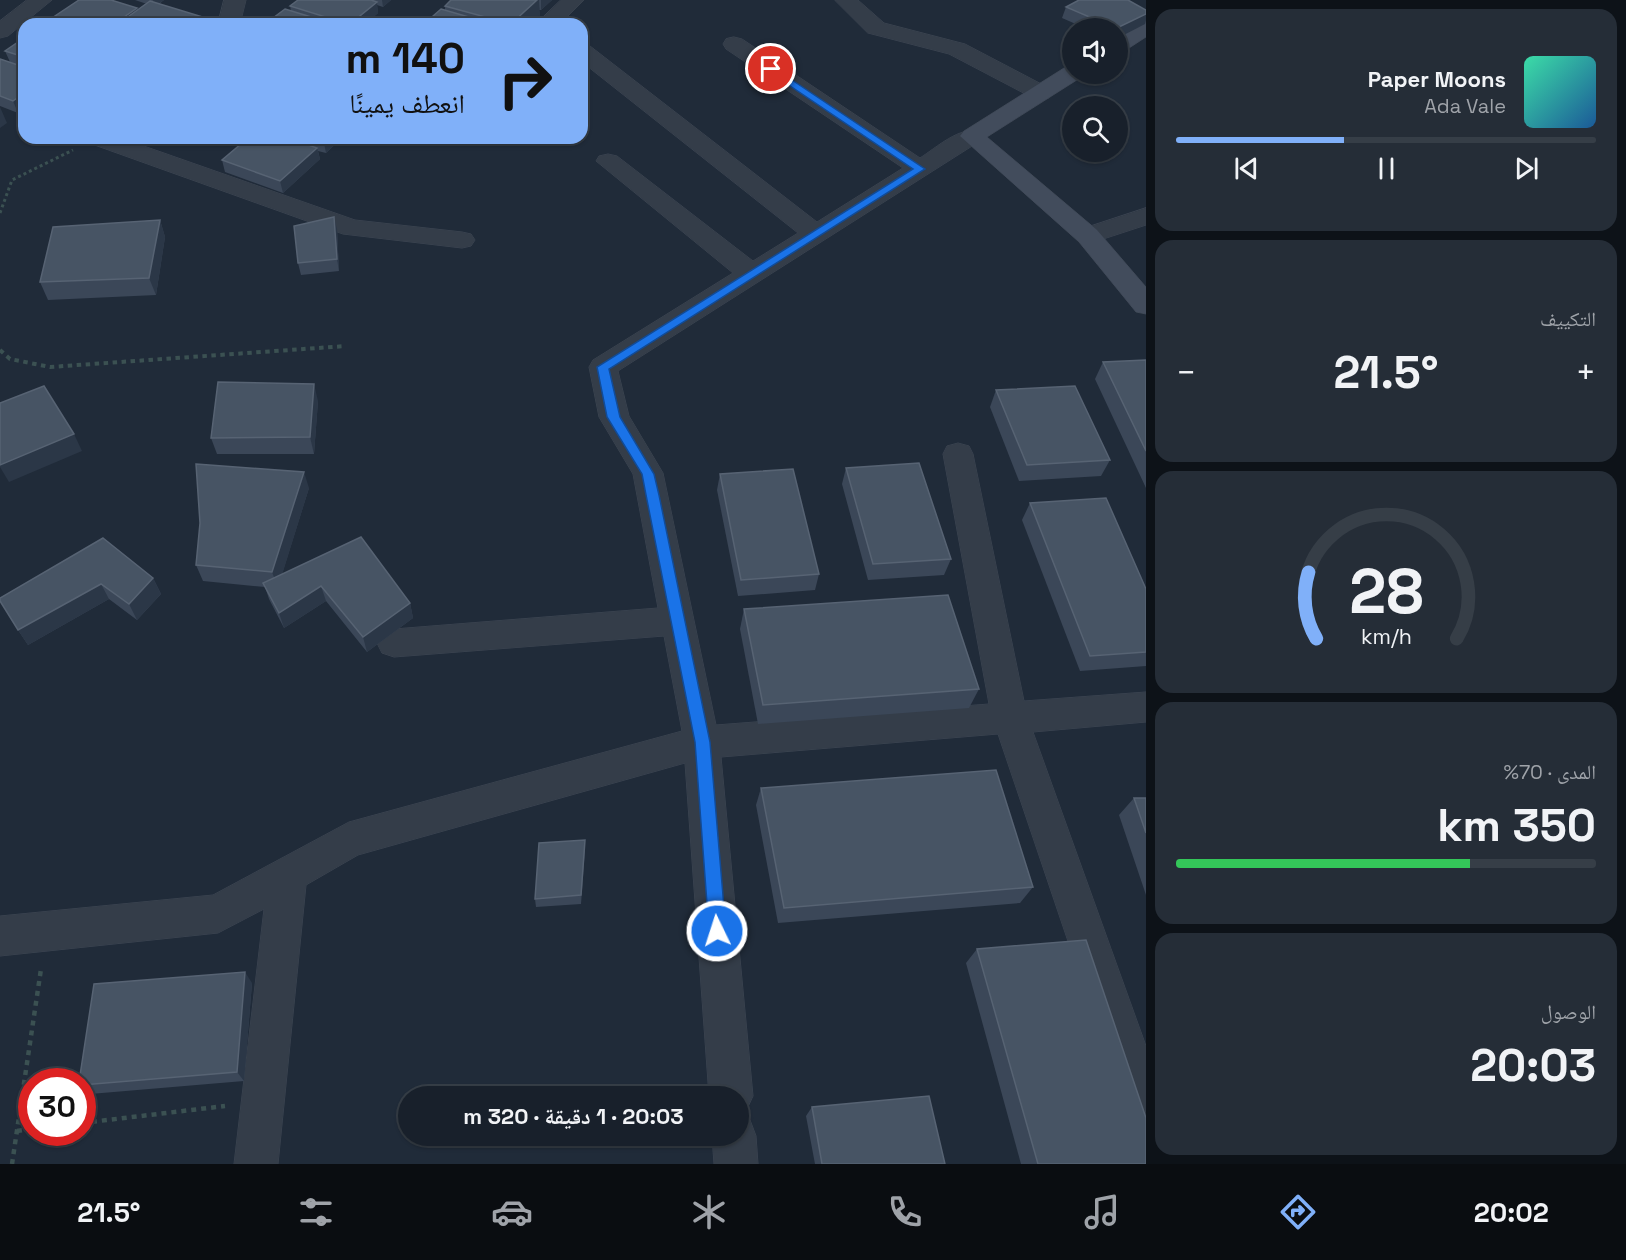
<!DOCTYPE html>
<html lang="ar">
<meta charset="utf-8">
<style>
:root{--surface:#18202b;--page:#252d37;--text:#f1f3f6;--muted:#9fa3a9;--line:#363e47;--accent:#80b0f9}
body{margin:0;font-family:"Space Grotesk","Noto Naskh Arabic",sans-serif;background:var(--page);color:var(--text);direction:rtl;height:100vh;display:flex;flex-direction:column;font-size:22px;white-space:nowrap}
*{box-sizing:border-box;margin:0}
p{font-size:20px;color:var(--muted)}
.icon{flex:none;width:33px;height:33px;fill:none;stroke:currentColor;stroke-width:2;stroke-linecap:round;stroke-linejoin:round}
.map{position:relative;flex:1;overflow:hidden;direction:ltr}
.panel{display:flex;flex-direction:column;gap:9px;padding:9px;background:#0d1218;width:480px}
.panel>*{flex:none}
.guide{position:absolute;left:18px;top:18px;width:570px;height:126px;border-radius:18px;box-shadow:0 2px 4px #0004,0 0 0 2px var(--line);direction:rtl;background:#80b0f9;color:#111;overflow:hidden}
.fabs{position:absolute;left:1062px;top:18px;display:grid;gap:12px}
.fabs a{display:grid;place-items:center;width:66px;height:66px;border-radius:50%;background:var(--surface);box-shadow:0 2px 4px #0004,0 0 0 2px var(--line);font-size:30px}
.speed{position:absolute;left:18px;top:1068px;display:flex;gap:12px;font-size:30px;font-weight:700;text-align:center}
.speed>*{display:grid;place-content:center;width:78px;height:78px;border-radius:50%;background:var(--surface);box-shadow:0 2px 4px #0004,0 0 0 2px var(--line);line-height:1}
.speed .limit{border:9px solid #d22;background:#fff;color:#111}
.pin{position:absolute;display:grid;place-items:center;width:51px;height:51px;color:#fff;margin:-26px;border:3px solid #fff;border-radius:50%;box-shadow:0 2px 6px #0007}
.me{position:absolute;width:66px;margin:-33px;rotate:356deg;stroke-linejoin:round;filter:drop-shadow(0 0 4px #0008)}
.turn{display:flex;align-items:center;gap:21px;height:126px;padding:0 24px;font-size:27px}
.turn .icon{width:78px;height:78px;stroke-width:2.5}
.turn b{display:block;font-size:42px;line-height:51px}
.big{font-size:45px;font-weight:800;line-height:1.1}
.panel .widget{flex:1;display:flex;flex-direction:column;justify-content:center;gap:9px;min-width:0;padding:0 21px;border-radius:18px;background:var(--page)}
.panel .dial{align-items:center;gap:0}
.dial svg{height:156px;overflow:visible;fill:none;stroke:var(--line);stroke-width:7;stroke-linecap:round;text-anchor:middle}
.dial text{fill:var(--text);stroke:none}
.song{display:flex;align-items:center;gap:18px}
.cover{width:72px;height:72px;border-radius:9px;background:linear-gradient(135deg,hsl(160 70% 55%),hsl(210 70% 35%))}
.played{height:6px;border-radius:3px;background:linear-gradient(90deg,var(--accent) 40%,var(--line) 40%)}
.keys{display:flex;justify-content:space-around;direction:ltr}
.heat{display:flex;justify-content:space-between;align-items:center;font-size:33px;direction:ltr}
.charge{height:9px;border-radius:4px;background:linear-gradient(90deg,#34c759 70%,var(--line) 0)}
.trip{position:absolute;left:398px;top:1086px;width:351px;height:60px;border-radius:30px;background:var(--surface);box-shadow:0 2px 4px #0004,0 0 0 2px var(--line);font-weight:800;line-height:60px;text-align:center;direction:rtl}
.dock{display:flex;height:96px;justify-content:space-around;align-items:center;background:#0a0d11;color:var(--muted)}
.dock .icon{width:42px;height:42px}
.dock .current{color:var(--accent)}
.dock b{font-size:27px;color:var(--text)}
main{display:flex;flex:1;min-height:0}
.map>svg:first-child{display:block}
.lines{fill:none;stroke-linecap:round;stroke-linejoin:round}
.street-casing{stroke:#3d4653;stroke-width:1}
.secondary-casing{stroke:#3d4653;stroke-width:1}
.path-far2{stroke:#3b5152;stroke-width:3;stroke-dasharray:3 3;stroke-linecap:butt}
.path-far1{stroke:#3b5152;stroke-width:4;stroke-dasharray:4.5 4.5;stroke-linecap:butt}
.path{stroke:#3b5152;stroke-width:4.5;stroke-dasharray:5 5;stroke-linecap:butt}
.street{fill:#343d49;fill-rule:evenodd}
.secondary{fill:#424c5c;fill-rule:evenodd}
.wall{fill:#3b4758}
.shaded-wall{fill:#2b3747}
.building{fill:#475464;stroke:#576373;stroke-width:1.5}
.route{fill:#1a73e8;stroke:#114b97;stroke-width:1.5}
</style>
<main>
<section class="panel">
<div class="widget">
<div class="song"><i class="cover"></i><div><b>Paper Moons</b><p>Ada Vale</p></div></div>
<div class="played"></div>
<div class="keys"><svg class="icon" aria-label="previous" viewBox="0 0 24 24"><path d="M18 5L8 12l10 7zM5 5v14"/></svg><svg class="icon" aria-label="pause" viewBox="0 0 24 24"><path d="M8 5v14M16 5v14"/></svg><svg class="icon" aria-label="next" viewBox="0 0 24 24"><path d="M6 5l10 7-10 7zM19 5v14"/></svg></div>
</div>
<div class="widget"><p>التكييف</p>
<div class="heat"><a>−</a><b class="big">21.5°</b><a>+</a></div>
</div>
<div class="widget dial"><svg viewBox="0 0 100 80">
<path d="M14 69A42 42 0 1 1 86 69"/>
<path d="M14 69A42 42 0 0 1 10 35" stroke="#80b0f9"/>
<text x="50" y="56" font-size="32" font-weight="700">28</text>
<text x="50" y="72" font-size="11">km/h</text>
</svg></div>
<div class="widget"><p>المدى · 70%</p><b class="big">350 km</b><div class="charge"></div></div>
<div class="widget"><p>الوصول</p><b class="big">20:03</b></div>
</section>
<div class="map">
<svg width="1146" height="1164" viewBox="0 0 1146 1164">
<rect width="100%" height="100%" fill="#202b39"/>
<g class="lines">
<defs>
<g id="street">
<polygon points="27,0 52,0 8,36 0,38 0,21"/>
<polygon points="224,0 246,0 240,24 218,24"/>
<polygon points="561,0 584,0 560,24 536,24"/>
<polygon points="835,0 858,0 884,23 965,44 1049,88 1053,93 1049,98 1033,98 949,54 868,33"/>
<path d="M 734,37 L 742,39 L 920,158 C 937,147 960,126 980,131 L 984,136 L 980,141 L 618,371 L 629,416 L 663,473 L 716,725 L 989,704 L 943,454 L 947,446 L 958,443 L 969,446 L 973,454 L 1024,701 L 1146,692 L 1146,722 L 1033,732 L 1146,1046 L 1146,1129 L 1131,1122 L 1124,1107 L 998,734 L 721,757 L 753,1096 L 746,1111 L 738,1115 L 738,1096 L 709,1096 L 685,763 L 358,855 L 306,885 L 278,1164 L 234,1164 L 264,909 L 218,933 L 0,956 L 0,916 L 213,895 L 349,822 L 682,731 L 664,636 L 394,657 L 382,653 L 377,643 L 382,633 L 394,629 L 658,608 L 633,474 L 599,417 L 589,367 L 593,360 L 733,273 L 596,161 L 599,156 L 608,154 L 617,156 L 753,261 L 798,233 L 582,62 L 582,44 L 590,46 L 817,222 L 903,168 L 726,49 L 723,44 L 726,39 Z"/>
<polygon points="86,138 121,138 355,220 462,232 471,234 475,240 471,246 462,248 343,234 89,143"/>
<polygon points="1146,208 1146,225 1088,244 1079,242 1075,236 1079,230"/>
<polygon points="738,1116 750,1120 756,1136 758,1164 714,1164 712,1136 738,1136"/>
</g>
<g id="secondary">
<polygon points="1146,20 1146,37 1126,50 1118,52 1118,36"/>
<polygon points="1072,66 1072,74 1083,74 1080,78 987,137 1097,230 1146,287 1146,314 1136,312 1079,242 960,136 964,131 1064,68"/>
</g>
</defs>
<use href="#street" class="street-casing"/>
<use href="#secondary" class="secondary-casing"/>
<polyline class="path-far2" points="0,213 12,180 73,150"/>
<polyline class="path-far1" points="0,350 10,359 50,367 346,346"/>
<g class="path">
<polyline points="82,1123 225,1106"/>
<polyline points="17,1131 32,1129"/>
<polyline points="12,1164 41,969"/>
</g>
<use href="#street" class="street"/>
<use href="#secondary" class="secondary"/>
</g>
<g class="wall">
<polygon points="135,0 164,0 159,4 206,18 207,24 58,24 55,16 138,10 147,4"/>
<polygon points="298,0 391,0 383,7 377,5 378,13 369,21 378,24 265,24 291,11 290,6"/>
<polygon points="451,0 552,0 541,10 539,10 540,15 530,24 424,24 445,10 445,6"/>
<polygon points="1066,7 1146,10 1146,20 1145,24 1118,28 1085,28 1062,18"/>
<polygon points="24,38 24,108 18,113 0,106 0,59 10,62 5,51"/>
<polygon points="248,138 342,138 326,153 318,151 320,159 283,193 225,172 222,160"/>
<polygon points="160,220 165,237 156,295 48,300 40,282"/>
<polygon points="337,229 339,271 301,275 298,263"/>
<polygon points="1146,360 1146,488 1095,379 1103,362"/>
<polygon points="996,390 1110,460 1101,476 1019,481 990,407"/>
<polygon points="318,401 314,454 217,454 211,438"/>
<polygon points="846,468 951,559 944,575 868,580 842,484"/>
<polygon points="720,474 819,574 815,590 738,596 717,490"/>
<polygon points="309,488 282,574 410,603 413,618 367,652 326,601 284,628 269,599 265,587 203,581 196,565"/>
<polygon points="1030,503 1146,589 1146,666 1080,671 1022,520"/>
<polygon points="103,538 153,578 161,594 137,620 109,599 28,645 18,630"/>
<polygon points="744,609 979,689 969,708 758,724 740,629"/>
<polygon points="761,788 1033,887 1020,903 778,923 756,805"/>
<polygon points="1134,798 1146,798 1146,895 1119,815"/>
<polygon points="585,849 581,904 536,907 535,899"/>
<polygon points="977,949 1146,1164 1021,1164 966,963"/>
<polygon points="252,983 244,1081 90,1094 82,1089 82,1082"/>
<polygon points="812,1107 945,1164 815,1164 806,1116"/>
</g>
<g class="shaded-wall">
<polygon points="153,0 164,0 155,6"/>
<polygon points="382,0 391,0 383,7"/>
<polygon points="537,0 539,0 540,15 530,24 511,24"/>
<polygon points="541,0 552,0 541,10"/>
<polygon points="377,2 378,13 365,24 350,24"/>
<polygon points="137,8 141,20 135,24 114,24"/>
<polygon points="1146,14 1146,20 1145,24 1118,38 1117,28"/>
<polygon points="206,18 207,24 198,24"/>
<polygon points="24,93 24,108 18,113 13,101"/>
<polygon points="0,107 7,123 0,128"/>
<polygon points="323,138 342,138 326,153"/>
<polygon points="317,148 320,159 283,193 280,181"/>
<polygon points="334,217 337,229 339,271 337,259"/>
<polygon points="160,220 165,237 156,295 149,278"/>
<polygon points="314,384 318,401 314,454 310,437"/>
<polygon points="74,434 82,451 9,482 0,467 0,465"/>
<polygon points="304,472 309,488 278,588 272,572"/>
<polygon points="153,578 161,594 137,620 129,604"/>
<polygon points="101,584 109,599 28,645 18,630"/>
<polygon points="321,586 326,601 284,628 279,613"/>
<polygon points="410,603 413,618 367,652 363,637"/>
<polygon points="245,972 252,983 244,1081 237,1072"/>
</g>
<g class="building">
<polygon points="79,0 111,0 137,8 114,24 81,24 55,16"/>
<polygon points="298,0 371,0 377,2 350,24 348,24 290,6"/>
<polygon points="451,0 537,0 511,24 445,6"/>
<polygon points="1079,0 1128,0 1146,10 1146,14 1117,28 1115,28 1066,7"/>
<polygon points="150,1 206,18 198,24 118,24"/>
<polygon points="285,9 334,24 265,24"/>
<polygon points="441,9 493,24 424,24"/>
<polygon points="362,19 378,24 356,24"/>
<polygon points="24,38 24,57 5,51"/>
<polygon points="0,59 24,67 24,93 13,101 0,96"/>
<polygon points="248,138 289,138 317,148 280,181 222,160"/>
<polygon points="334,217 337,259 298,263 294,226"/>
<polygon points="160,220 149,278 40,282 53,227"/>
<polygon points="1146,360 1146,451 1103,362"/>
<polygon points="218,382 314,384 310,437 211,438"/>
<polygon points="44,386 74,434 0,465 0,403"/>
<polygon points="1075,386 1110,460 1027,465 996,390"/>
<polygon points="919,463 951,559 873,564 846,468"/>
<polygon points="196,464 304,472 272,572 196,565 200,523"/>
<polygon points="793,469 819,574 741,580 720,474"/>
<polygon points="1106,498 1146,589 1146,652 1090,656 1030,503"/>
<polygon points="361,537 410,603 363,637 321,586 279,613 263,583"/>
<polygon points="103,538 153,578 129,604 101,584 18,630 0,601 0,598"/>
<polygon points="948,595 979,689 763,705 744,609"/>
<polygon points="996,770 1033,887 784,908 761,788"/>
<polygon points="1134,798 1146,798 1146,833"/>
<polygon points="585,840 581,895 535,899 539,843"/>
<polygon points="1086,940 1146,1118 1146,1164 1038,1164 977,949"/>
<polygon points="245,972 237,1072 82,1085 82,1082 79,1082 94,984"/>
<polygon points="929,1096 945,1164 822,1164 812,1107"/>
</g>
<polygon class="route" points="771,66 925,169 609,369 620,417 654,474 659,495 710,742 726,931 723,937 717,939 711,937 709,931 695,742 646,495 642,474 607,417 597,367 913,169 768,71 767,69"/>
</svg>
<div class="fabs">
<a><svg class="icon" aria-label="sound" viewBox="0 0 24 24"><path d="M4 9h4l5-4v14l-5-4H4zM17 9q2 3 0 6"/></svg></a>
<a><svg class="icon" aria-label="search" viewBox="0 0 24 24"><circle cx="10" cy="10" r="6"/><path d="M15 15l6 6"/></svg></a>
</div>
<div class="speed"><div class="limit">30</div></div>
<div class="pin" style="left:771px;top:69px;background:#d93025"><svg class="icon" aria-label="arrive" viewBox="0 0 24 24"><path d="M6 21V4h12l-3 4 3 4H6"/></svg></div>
<svg class="me" style="left:717px;top:931px" viewBox="-20 -20 40 40"><circle r="17" fill="#1a73e8" stroke="#fff" stroke-width="3"/><path d="M0-11L8 9 0 5-8 9z" fill="#fff"/></svg>
<div class="trip">20:03 · 1 دقيقة · 320 m</div>
<div class="guide">
<div class="turn"><svg class="icon" aria-label="right" viewBox="0 0 24 24"><path d="M7 20v-9h11M14 6l5 5-5 5"/></svg><div><b>140 m</b>انعطف يمينًا</div></div>
</div>
</div>
</main>
<nav class="dock">
<b>20:02</b>
<svg class="icon current" aria-label="directions" viewBox="0 0 24 24"><path d="M12 3l9 9-9 9-9-9zM9 14v-3h6M13 9l2 2-2 2"/></svg>
<svg class="icon" aria-label="music" viewBox="0 0 24 24"><path d="M9 18V5l10-2v13"/><circle cx="6" cy="18" r="3"/><circle cx="16" cy="16" r="3"/></svg>
<svg class="icon" aria-label="phone" viewBox="0 0 24 24"><path d="M5 4h4l2 5-3 2q2 4 5 5l2-3 5 2v4C11 20 4 13 5 4z"/></svg>
<svg class="icon" aria-label="climate" viewBox="0 0 24 24"><path d="M12 3v18M4 7l16 10M4 17L20 7"/></svg>
<svg class="icon" aria-label="car" viewBox="0 0 24 24"><path d="M5 17H2v-5l4-1 3-4h7l3 4 3 1v5h-3M9 17h6M6 11h13"/><circle cx="7" cy="17" r="2"/><circle cx="17" cy="17" r="2"/></svg>
<svg class="icon" aria-label="filters" viewBox="0 0 24 24"><path d="M4 7h16M4 17h16"/><circle cx="9" cy="7" r="2"/><circle cx="15" cy="17" r="2"/></svg>
<b>21.5°</b>
</nav>
